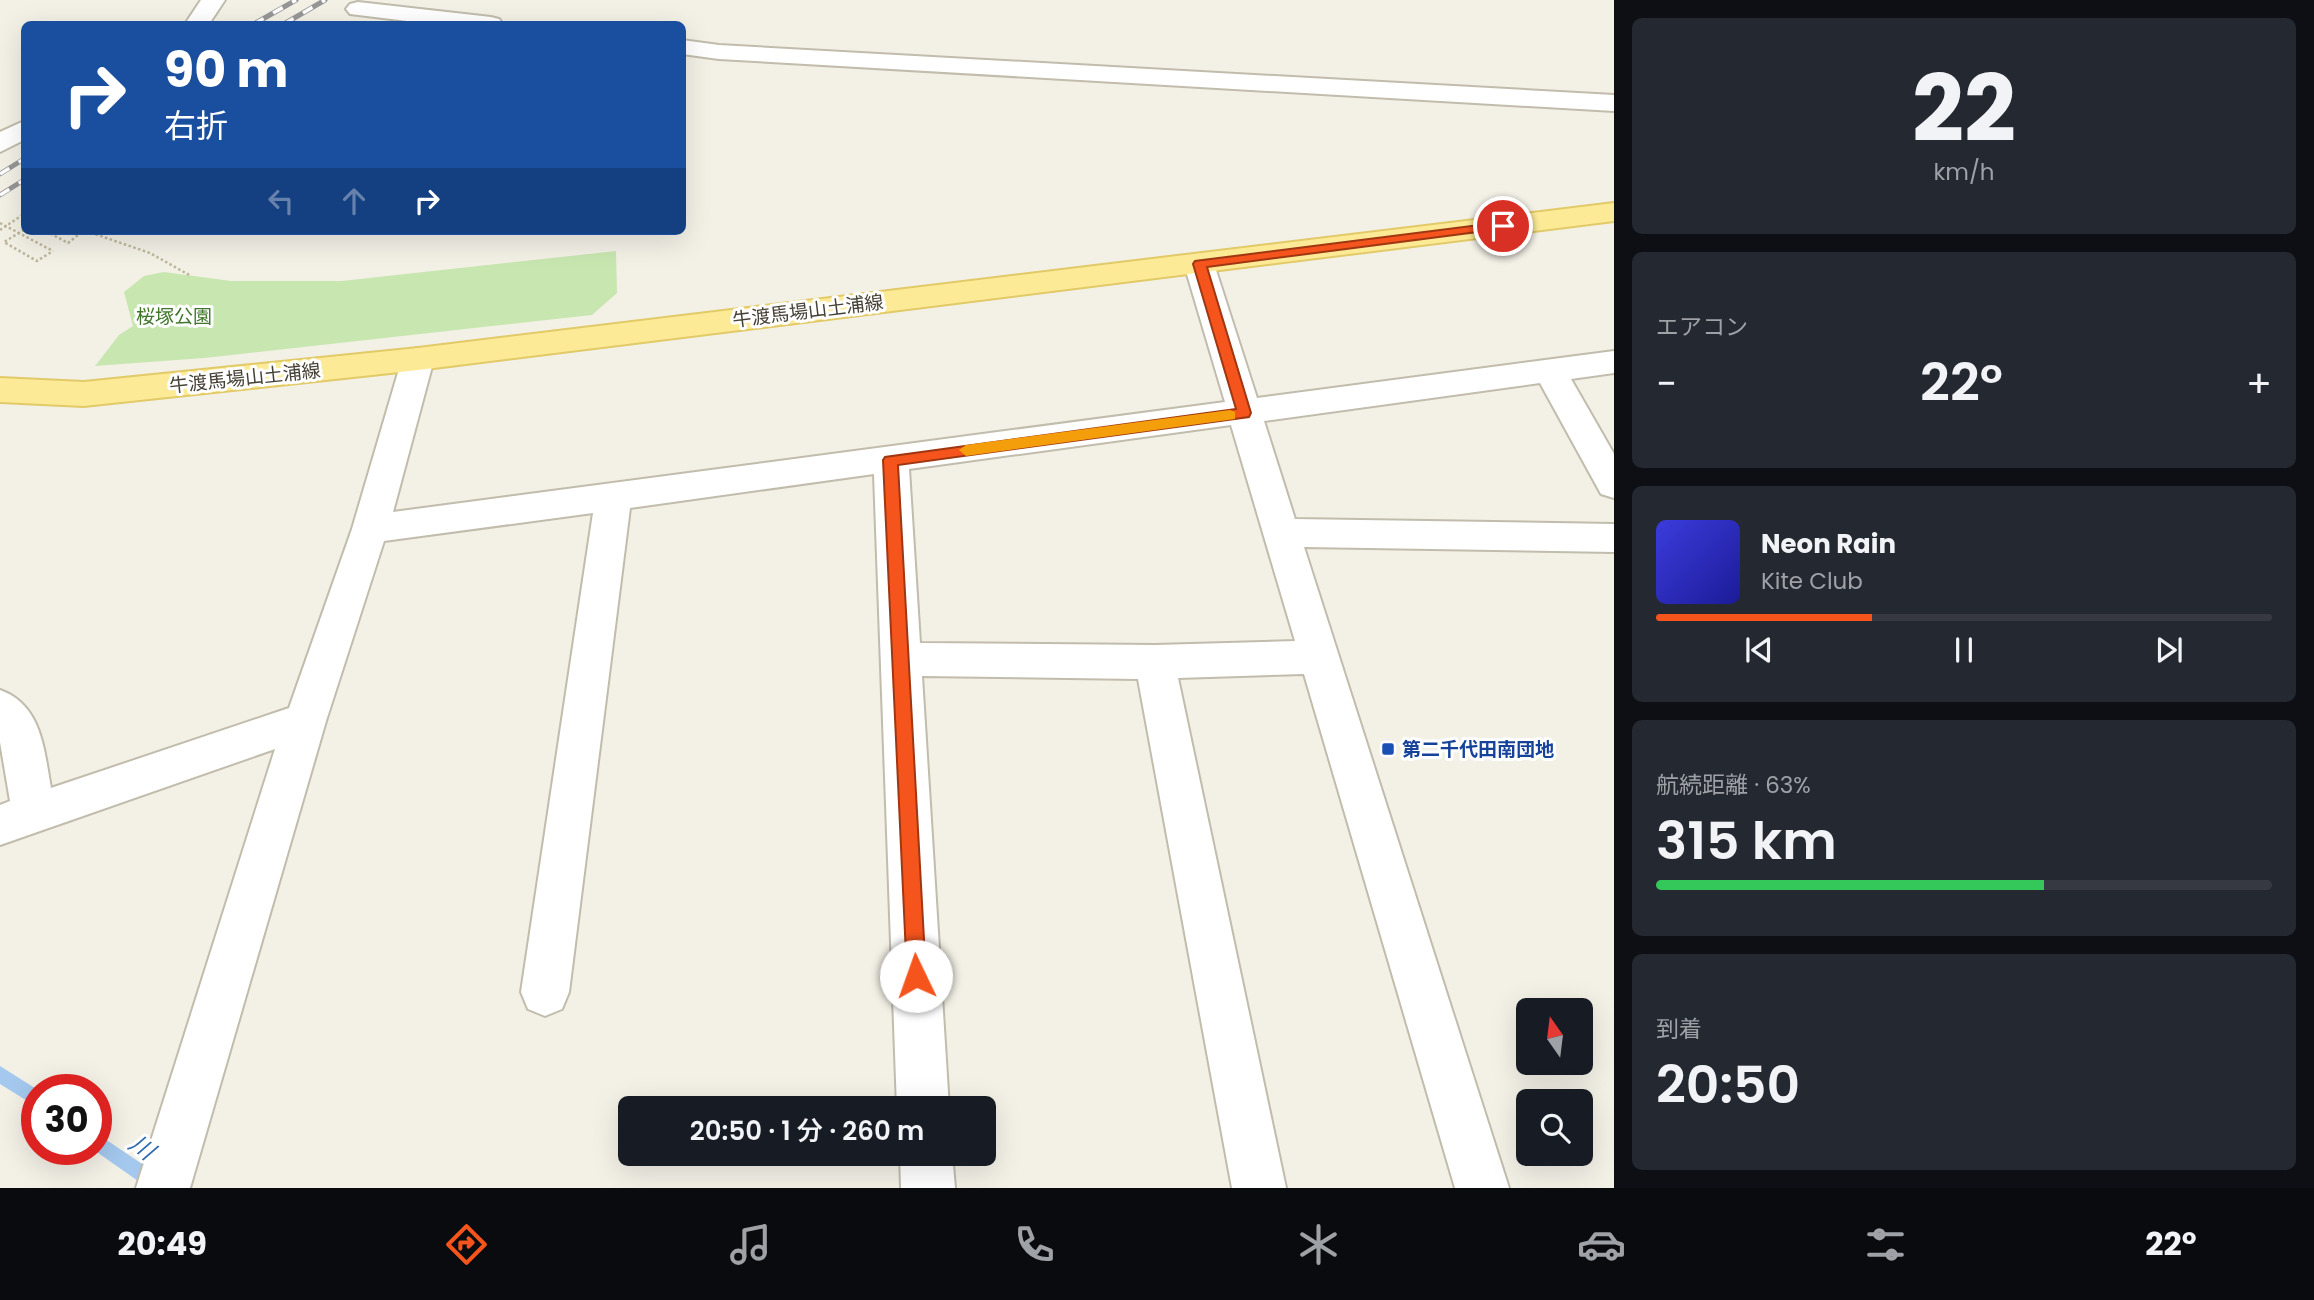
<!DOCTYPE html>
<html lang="ja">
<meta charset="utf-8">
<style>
:root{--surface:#171b24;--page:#242831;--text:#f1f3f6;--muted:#9ea1a6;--line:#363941;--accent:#f5541c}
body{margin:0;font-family:Poppins,"Noto Sans JP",sans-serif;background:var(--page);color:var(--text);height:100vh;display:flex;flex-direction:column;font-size:26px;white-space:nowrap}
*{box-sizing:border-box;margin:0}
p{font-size:23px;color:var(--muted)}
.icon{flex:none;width:38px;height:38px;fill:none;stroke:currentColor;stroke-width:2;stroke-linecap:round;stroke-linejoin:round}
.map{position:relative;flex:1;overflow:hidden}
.sheet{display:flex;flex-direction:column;gap:18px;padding:18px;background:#0d0f14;width:700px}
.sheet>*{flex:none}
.guide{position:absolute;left:21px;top:21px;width:665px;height:214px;border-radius:10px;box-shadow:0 7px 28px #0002;background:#1a4fa0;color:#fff;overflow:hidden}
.needle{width:46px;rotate:346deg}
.fabs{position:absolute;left:1516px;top:998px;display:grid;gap:14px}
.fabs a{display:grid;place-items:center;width:77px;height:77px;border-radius:10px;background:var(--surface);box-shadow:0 7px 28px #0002;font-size:35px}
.speed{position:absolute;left:21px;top:1074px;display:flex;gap:14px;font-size:35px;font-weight:700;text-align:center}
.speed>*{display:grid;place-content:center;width:91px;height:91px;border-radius:50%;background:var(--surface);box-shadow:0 7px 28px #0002;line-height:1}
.speed .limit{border:10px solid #d22;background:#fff;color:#111}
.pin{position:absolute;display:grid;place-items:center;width:60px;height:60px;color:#fff;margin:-30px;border:4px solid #fff;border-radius:50%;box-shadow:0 2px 7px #0007}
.me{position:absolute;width:77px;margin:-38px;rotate:357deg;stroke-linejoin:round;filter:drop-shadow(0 0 5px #0008)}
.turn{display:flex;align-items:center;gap:24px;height:147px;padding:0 28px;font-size:32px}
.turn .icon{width:91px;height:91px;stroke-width:2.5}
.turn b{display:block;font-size:49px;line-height:60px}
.lanes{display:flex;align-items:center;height:66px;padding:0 28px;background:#0003;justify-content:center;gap:35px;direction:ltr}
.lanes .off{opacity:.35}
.big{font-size:52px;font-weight:600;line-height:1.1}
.sheet .card{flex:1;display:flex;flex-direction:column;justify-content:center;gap:10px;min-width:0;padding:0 24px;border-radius:10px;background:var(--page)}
.sheet .dial{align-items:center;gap:0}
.dial b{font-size:91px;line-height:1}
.song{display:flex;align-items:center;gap:21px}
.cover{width:84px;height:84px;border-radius:10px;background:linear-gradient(135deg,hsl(240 70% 55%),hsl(240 70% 35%))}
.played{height:7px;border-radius:4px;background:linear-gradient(90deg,var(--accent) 35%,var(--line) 35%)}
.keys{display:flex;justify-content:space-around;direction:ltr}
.heat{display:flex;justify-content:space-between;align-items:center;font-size:38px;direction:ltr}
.charge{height:10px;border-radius:5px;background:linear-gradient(90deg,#34c759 63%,var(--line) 0)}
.trip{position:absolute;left:618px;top:1096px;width:378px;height:70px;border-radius:10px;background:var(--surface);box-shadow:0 7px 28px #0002;font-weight:600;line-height:70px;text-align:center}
.tab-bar{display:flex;height:112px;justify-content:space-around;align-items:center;background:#090b0e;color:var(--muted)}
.tab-bar .icon{width:49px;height:49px}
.tab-bar .current{color:var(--accent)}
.tab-bar b{font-size:32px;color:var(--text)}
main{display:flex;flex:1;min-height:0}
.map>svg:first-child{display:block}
.green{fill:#c8e6b0}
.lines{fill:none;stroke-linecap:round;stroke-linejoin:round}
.stream{fill:#a4c8ee;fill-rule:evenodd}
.minor-casing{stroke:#c1bcac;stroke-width:4}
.major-casing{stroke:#e1ca67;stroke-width:4}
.path{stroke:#bfb79b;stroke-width:2.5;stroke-dasharray:2.5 2.5;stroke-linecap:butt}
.minor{fill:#fff;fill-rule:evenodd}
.major{fill:#fcea97;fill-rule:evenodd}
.rail-casing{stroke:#969696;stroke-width:5}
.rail{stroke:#fff;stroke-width:3.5;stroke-dasharray:11;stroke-linecap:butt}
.path-bridge{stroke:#bfb79b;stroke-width:2.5;stroke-dasharray:2.5 2.5;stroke-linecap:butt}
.route{fill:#f5541c;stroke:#9f3712;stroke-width:2}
.slow{fill:#f59e0b}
.transit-dot{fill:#1a4fb4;stroke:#fff;stroke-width:2.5}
.labels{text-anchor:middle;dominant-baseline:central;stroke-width:6;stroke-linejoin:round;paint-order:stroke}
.street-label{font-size:19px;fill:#464136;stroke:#fff}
.park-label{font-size:19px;fill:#3f762a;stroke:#fff}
.transit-label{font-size:19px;font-weight:bold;fill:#164399;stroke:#fff;text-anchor:start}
.near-water-label{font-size:24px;font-style:italic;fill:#316caf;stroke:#fff}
</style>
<main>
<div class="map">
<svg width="1614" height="1188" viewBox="0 0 1614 1188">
<rect width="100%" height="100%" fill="#f3f0e6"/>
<polygon class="green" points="616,251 617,293 592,315 204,358 95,366 119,335 133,326 124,292 144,276 164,272 231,281 342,281"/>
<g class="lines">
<g class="stream">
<polygon points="0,1066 38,1090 37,1090 37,1107 0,1084"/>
<polygon points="96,1133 169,1182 172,1188 148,1188 94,1150 96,1150"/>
</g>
<defs>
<g id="minor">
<polygon points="201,0 225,0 209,24 185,24"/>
<polygon points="358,2 491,17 499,19 503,24 432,24 350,14 346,9 350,4"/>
<polygon points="682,40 719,45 1614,95 1614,111 719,59 682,54"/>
<polygon points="24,121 24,140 0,152 0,132"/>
<path d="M 1199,255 L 1210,257 L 1214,264 L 1257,398 L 1614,351 L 1614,373 L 1571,379 L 1614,454 L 1614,498 L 1601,494 L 1540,383 L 1264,421 L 1295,519 L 1614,524 L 1614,552 L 1304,547 L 1509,1188 L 1455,1188 L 1304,674 L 1178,678 L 1286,1188 L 1232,1188 L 1138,679 L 922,676 L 949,1108 L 897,1108 L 874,474 L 630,508 L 569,992 L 562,1009 L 545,1016 L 528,1009 L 521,992 L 593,513 L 384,541 L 326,721 L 190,1188 L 136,1188 L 275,749 L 0,845 L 0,805 L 10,801 L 0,742 L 0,690 C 42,705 44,750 51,788 L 289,708 L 352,529 L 402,359 L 406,351 L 418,348 L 430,351 L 434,359 L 393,512 L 1225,402 L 1184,264 L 1188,257 ZM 1231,425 L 1295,641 L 1155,645 L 920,643 L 909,469 Z"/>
<polygon points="900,1153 952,1153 955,1188 901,1188"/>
</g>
<polygon id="major" points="1614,203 1614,221 418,370 84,406 0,402 0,378 84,382 418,348"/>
</defs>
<use href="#minor" class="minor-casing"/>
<use href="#major" class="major-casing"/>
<g class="path">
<polyline points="0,230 24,214"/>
<polyline points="24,230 4,242 37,261 53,251"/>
<polyline points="46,231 68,243 83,231"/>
<polyline points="86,231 150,253 191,276"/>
</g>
<use href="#minor" class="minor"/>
<use href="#major" class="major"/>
<defs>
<g id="rail">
<polyline points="254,24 296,0"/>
<polyline points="284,24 325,0"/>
<polyline points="0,174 24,159"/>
<polyline points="0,195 24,180"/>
</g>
</defs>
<use href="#rail" class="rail-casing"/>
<use href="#rail" class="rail"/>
<polyline class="path-bridge" points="0,223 53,251"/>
</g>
<polygon class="route" points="1503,222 1509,226 1508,228 1207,267 1251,413 1249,417 898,465 926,976 924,983 916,986 909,983 907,976 883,460 885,457 1236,409 1193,264 1195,261"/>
<polygon class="slow" points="1230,410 1235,412 1235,419 966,456 959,450 966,445"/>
<rect class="transit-dot" x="1381" y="742" width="14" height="14" rx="3.5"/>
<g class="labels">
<g class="street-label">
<text transform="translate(808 311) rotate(-7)">牛渡馬場山土浦線</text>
<text transform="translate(245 378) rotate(-6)">牛渡馬場山土浦線</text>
</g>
<g class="park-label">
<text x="174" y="316">桜塚公園</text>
</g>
<g class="transit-label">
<text x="1402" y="749">第二千代田南団地</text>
</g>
<g class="near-water-label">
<text transform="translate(142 1147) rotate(35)">川</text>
</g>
</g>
</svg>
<div class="fabs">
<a><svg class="needle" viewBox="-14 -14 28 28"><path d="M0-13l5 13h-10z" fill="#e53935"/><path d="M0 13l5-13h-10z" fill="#9ea1a6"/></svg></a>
<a><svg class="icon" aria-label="search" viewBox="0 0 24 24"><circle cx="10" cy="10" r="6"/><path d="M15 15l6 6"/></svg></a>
</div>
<div class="speed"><div class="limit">30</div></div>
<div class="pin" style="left:1503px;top:226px;background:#d93025"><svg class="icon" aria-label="arrive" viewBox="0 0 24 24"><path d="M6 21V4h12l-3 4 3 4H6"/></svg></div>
<svg class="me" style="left:916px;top:976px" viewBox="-20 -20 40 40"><circle r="19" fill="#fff"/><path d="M0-13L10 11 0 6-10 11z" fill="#f5541c"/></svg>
<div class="trip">20:50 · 1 分 · 260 m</div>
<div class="guide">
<div class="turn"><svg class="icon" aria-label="right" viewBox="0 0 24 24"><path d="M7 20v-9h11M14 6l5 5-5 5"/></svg><div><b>90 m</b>右折</div></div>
<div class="lanes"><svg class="icon off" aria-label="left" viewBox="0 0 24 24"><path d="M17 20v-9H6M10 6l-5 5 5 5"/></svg><svg class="icon off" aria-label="ahead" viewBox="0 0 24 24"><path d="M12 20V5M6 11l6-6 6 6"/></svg><svg class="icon" aria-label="right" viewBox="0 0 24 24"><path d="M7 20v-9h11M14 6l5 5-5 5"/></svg></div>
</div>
</div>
<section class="sheet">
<div class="card dial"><b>22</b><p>km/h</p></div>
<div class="card"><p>エアコン</p>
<div class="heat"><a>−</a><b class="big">22°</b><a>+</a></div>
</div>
<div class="card">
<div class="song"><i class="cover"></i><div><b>Neon Rain</b><p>Kite Club</p></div></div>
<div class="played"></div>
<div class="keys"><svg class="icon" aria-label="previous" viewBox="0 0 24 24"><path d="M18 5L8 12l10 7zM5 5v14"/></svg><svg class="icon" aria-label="pause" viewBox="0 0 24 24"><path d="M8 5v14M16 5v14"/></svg><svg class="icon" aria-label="next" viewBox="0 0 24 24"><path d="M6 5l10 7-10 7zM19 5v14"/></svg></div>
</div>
<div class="card"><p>航続距離 · 63%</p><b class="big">315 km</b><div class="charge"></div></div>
<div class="card"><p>到着</p><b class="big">20:50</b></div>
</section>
</main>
<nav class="tab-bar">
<b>20:49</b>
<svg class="icon current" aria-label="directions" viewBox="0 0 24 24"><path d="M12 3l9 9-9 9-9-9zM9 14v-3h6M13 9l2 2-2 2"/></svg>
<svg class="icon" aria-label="music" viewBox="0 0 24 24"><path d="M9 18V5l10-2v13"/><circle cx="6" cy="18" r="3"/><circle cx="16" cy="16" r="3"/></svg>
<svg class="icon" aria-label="phone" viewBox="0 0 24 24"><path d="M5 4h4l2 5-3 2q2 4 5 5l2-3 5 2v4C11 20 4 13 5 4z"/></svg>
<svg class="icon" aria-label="climate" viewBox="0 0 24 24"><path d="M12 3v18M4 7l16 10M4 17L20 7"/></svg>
<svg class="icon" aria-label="car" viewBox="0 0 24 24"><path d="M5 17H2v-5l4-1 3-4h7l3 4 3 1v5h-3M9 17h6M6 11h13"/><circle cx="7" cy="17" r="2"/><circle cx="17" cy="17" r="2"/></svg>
<svg class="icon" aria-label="filters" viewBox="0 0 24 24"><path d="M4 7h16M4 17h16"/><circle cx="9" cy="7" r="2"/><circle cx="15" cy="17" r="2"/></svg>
<b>22°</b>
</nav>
